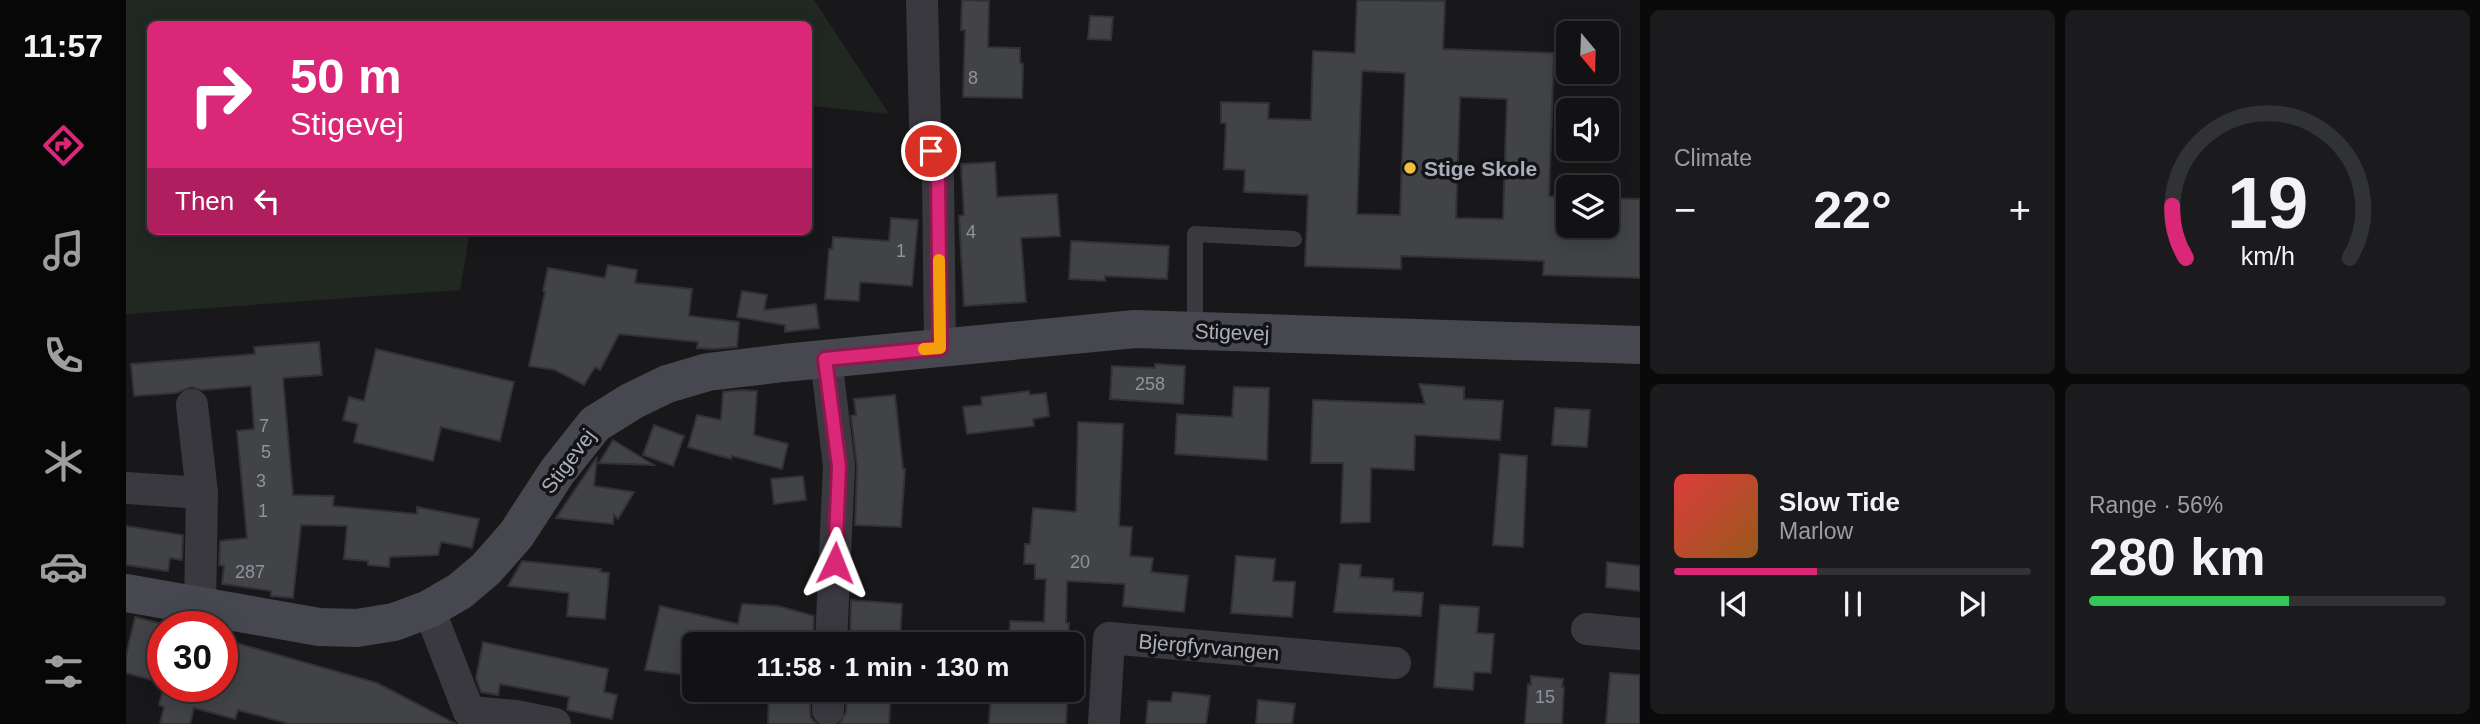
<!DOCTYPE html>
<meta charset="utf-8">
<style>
:root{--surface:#121214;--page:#1b1b1d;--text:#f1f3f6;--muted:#9c9ea0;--line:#313234;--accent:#db2777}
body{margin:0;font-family:Arial,sans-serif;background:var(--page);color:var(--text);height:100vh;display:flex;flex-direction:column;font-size:26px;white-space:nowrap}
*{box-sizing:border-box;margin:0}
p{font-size:23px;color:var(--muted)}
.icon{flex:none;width:38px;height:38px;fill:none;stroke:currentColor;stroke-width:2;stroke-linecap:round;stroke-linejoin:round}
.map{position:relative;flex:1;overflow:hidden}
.drawer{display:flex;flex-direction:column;gap:10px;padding:10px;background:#0a0a0b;width:840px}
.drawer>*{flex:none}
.top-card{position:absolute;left:21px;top:21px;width:665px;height:214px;border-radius:10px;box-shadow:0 4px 18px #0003,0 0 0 2px var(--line);background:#db2777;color:#fff;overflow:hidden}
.needle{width:46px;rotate:161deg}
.tools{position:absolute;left:1430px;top:21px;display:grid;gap:14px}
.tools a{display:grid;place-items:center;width:63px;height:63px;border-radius:10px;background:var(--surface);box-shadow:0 4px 18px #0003,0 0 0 2px var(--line);font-size:35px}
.speed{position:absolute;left:21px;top:611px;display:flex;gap:14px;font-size:35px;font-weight:700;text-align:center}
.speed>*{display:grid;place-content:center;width:91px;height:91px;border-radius:50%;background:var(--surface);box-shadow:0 4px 18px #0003,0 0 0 2px var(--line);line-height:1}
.speed .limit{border:10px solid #d22;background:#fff;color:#111}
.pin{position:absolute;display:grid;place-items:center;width:60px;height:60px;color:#fff;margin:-30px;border:4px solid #fff;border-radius:50%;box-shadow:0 2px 7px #0007}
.me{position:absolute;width:77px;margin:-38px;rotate:2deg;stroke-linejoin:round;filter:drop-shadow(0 0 5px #0008)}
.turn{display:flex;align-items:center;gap:24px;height:147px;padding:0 28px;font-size:32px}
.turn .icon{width:91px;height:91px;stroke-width:2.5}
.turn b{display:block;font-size:49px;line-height:60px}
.then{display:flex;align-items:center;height:66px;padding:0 28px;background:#0003;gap:14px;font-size:26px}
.big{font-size:52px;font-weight:700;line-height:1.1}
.drawer .card{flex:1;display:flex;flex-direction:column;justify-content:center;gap:10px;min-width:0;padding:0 24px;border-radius:10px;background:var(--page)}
.drawer .dial{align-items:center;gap:0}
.dial svg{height:182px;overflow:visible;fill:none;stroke:var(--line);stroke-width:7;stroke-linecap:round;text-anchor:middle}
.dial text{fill:var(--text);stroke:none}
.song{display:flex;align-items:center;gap:21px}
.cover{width:84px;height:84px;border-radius:10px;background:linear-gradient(135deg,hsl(0 70% 55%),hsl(30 70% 35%))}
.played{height:7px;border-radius:4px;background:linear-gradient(90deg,var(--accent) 40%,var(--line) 40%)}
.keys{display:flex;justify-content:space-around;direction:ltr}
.heat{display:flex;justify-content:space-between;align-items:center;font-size:38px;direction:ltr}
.charge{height:10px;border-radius:5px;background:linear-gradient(90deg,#34c759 56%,var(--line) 0)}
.drawer .tiles{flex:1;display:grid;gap:10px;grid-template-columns:repeat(2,1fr)}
.trip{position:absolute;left:556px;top:632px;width:402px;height:70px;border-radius:10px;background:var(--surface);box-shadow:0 4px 18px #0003,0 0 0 2px var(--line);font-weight:700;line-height:70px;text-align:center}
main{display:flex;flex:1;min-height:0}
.tabs{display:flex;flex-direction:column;width:126px;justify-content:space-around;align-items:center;background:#070708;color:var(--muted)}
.tabs .icon{width:49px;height:49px}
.tabs .active{color:var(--accent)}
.tabs b{font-size:32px;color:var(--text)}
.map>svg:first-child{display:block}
.green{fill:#202821}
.building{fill:#424347;stroke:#323236;stroke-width:2;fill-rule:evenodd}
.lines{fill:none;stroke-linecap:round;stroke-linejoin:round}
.lane{stroke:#39393f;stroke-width:16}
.street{stroke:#39393f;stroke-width:32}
.secondary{stroke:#47484f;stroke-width:38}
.route-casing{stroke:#8e194d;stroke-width:18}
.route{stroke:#db2777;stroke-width:12}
.slow{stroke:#f59e0b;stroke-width:12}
.poi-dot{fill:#eec03c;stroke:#131315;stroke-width:2.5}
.labels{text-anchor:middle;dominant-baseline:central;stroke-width:7;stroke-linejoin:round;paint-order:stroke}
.number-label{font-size:18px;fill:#90939c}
.poi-label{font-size:21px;font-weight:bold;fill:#aaaeb9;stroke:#131315;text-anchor:start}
.street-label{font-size:21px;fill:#aaaeb9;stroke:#131315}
</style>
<main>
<nav class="tabs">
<b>11:57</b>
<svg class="icon active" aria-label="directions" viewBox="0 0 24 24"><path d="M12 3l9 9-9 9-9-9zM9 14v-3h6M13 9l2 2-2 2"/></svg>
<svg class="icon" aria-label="music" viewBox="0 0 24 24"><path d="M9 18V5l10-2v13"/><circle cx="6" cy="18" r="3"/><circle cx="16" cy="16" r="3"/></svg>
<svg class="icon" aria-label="phone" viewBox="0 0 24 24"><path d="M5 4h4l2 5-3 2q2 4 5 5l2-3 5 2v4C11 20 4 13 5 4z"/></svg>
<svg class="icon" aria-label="climate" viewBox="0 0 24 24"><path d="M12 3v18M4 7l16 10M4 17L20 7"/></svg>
<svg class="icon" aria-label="car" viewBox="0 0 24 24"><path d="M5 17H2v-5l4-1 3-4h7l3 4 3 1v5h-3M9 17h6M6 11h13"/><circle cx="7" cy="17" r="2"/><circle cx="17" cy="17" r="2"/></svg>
<svg class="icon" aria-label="filters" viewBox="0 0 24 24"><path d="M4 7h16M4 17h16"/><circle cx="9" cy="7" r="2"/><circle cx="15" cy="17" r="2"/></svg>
</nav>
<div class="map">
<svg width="1514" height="724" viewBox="0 0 1514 724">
<rect width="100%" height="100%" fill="#18181a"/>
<polygon class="green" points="0,0 688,0 763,114 687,106 683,168 682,24 24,24 24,231 344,231 334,290 0,314"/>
<g class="building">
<polygon points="836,0 863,1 862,47 894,48 894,63 897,64 896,98 837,97 839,30 835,30"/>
<path d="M 1231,0 L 1319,1 L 1317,49 L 1428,53 L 1423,196 L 1442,197 L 1442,226 L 1480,226 L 1480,198 L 1514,199 L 1514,278 L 1417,275 L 1418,261 L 1275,256 L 1275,269 L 1179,266 L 1182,195 L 1118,192 L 1119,170 L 1098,169 L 1100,123 L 1095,123 L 1095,102 L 1143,103 L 1142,119 L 1185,120 L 1187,51 L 1229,53 ZM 1236,71 L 1279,73 L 1274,215 L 1231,214 ZM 1334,97 L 1381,99 L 1377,219 L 1330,218 Z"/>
<polygon points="964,16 987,17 985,40 962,39"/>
<polygon points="869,162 871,197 931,194 934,236 895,238 900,302 838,306 833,216 838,215 835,164"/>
<polygon points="765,218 792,220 786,286 734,282 733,301 699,299 703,249 706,249 707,237 763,241"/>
<polygon points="945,241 1043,246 1041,279 979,276 979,281 943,279"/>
<polygon points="482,265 511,270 509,283 566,289 563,316 613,322 611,347 587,349 571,348 572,342 493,334 474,370 469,367 458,385 429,370 403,366 419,292 417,291 422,268 479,278"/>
<polygon points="616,291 641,295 638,310 690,304 693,328 659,332 659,325 611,317"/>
<polygon points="193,342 196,375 157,378 167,495 208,496 207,506 291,514 291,507 353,519 346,548 315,542 312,555 264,557 263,567 242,565 242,561 218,559 221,526 175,525 167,598 145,596 145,591 96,584 98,566 93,565 94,541 121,538 111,431 128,429 125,386 76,390 65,387 50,393 8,396 5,364 129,354 128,347"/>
<polygon points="250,349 388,382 374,441 315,427 307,461 228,442 232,424 217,420 223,397 238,401"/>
<polygon points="1029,364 1059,366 1057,404 984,399 986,366 1029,368"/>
<polygon points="1293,384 1338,387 1338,399 1377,401 1374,440 1289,435 1288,470 1245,468 1244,522 1215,523 1217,463 1185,463 1187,400 1299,404"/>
<polygon points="1108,387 1143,388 1141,460 1049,454 1051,414 1106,417"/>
<polygon points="615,390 631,391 628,435 662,444 656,469 606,456 605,459 562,447 571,415 595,420 597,392"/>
<polygon points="903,391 904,395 920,393 923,416 907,419 908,426 841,434 837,407 856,405 855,397"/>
<polygon points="769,395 777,469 779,469 775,527 729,525 731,467 725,416 730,415 728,399"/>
<polygon points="1429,408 1464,410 1461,447 1426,445"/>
<polygon points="952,422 997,424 993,526 1006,527 1004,556 1027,558 1025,572 1062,576 1058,612 997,606 999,584 941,581 940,623 943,623 942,644 883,644 884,621 918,622 920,579 909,579 909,564 898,564 899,544 904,544 907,508 950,512"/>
<polygon points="528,425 558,436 547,466 517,455"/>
<polygon points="487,440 528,465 473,463"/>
<polygon points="1374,454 1401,456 1397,547 1367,545"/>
<polygon points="471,457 468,486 508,492 492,519 488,515 487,524 430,518"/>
<polygon points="677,476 680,500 648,504 645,479"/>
<polygon points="0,526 57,535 56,560 44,558 42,571 0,565"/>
<polygon points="1110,556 1149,559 1147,581 1169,582 1166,617 1105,613"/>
<polygon points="396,561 475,569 474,572 483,573 479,619 441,616 443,593 382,586"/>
<polygon points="1481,562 1514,566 1514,591 1480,587"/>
<polygon points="1214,564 1235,565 1234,577 1267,579 1267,591 1297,593 1295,616 1208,612"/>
<polygon points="725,600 776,604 774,644 724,641"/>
<polygon points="616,604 652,606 688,616 687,644 569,644 569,676 519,670 534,606 612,624"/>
<polygon points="1314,605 1353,607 1351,633 1368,634 1365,673 1348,672 1347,690 1308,687"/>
<polygon points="9,617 37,624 37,683 0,673 0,656"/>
<polygon points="96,639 251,683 330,724 164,724 112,710 109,719 68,708 64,724 34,724 38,707 33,705 38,686 96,686"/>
<polygon points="357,642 482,669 478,692 491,695 486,719 441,710 443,697 374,684 372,695 355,692 350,678"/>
<polygon points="1484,673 1514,675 1514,724 1480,724"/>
<polygon points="1405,676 1437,679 1436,687 1438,687 1436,724 1399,724 1402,684 1405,685"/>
<polygon points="643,690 685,690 684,710 685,718 691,724 642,724"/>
<polygon points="721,690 765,690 763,724 713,724 720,712"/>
<polygon points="865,690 918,690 917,701 941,703 940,724 863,724"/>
<polygon points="1047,692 1084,696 1080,724 1020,724 1022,701 1045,702"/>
<polygon points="1132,700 1169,704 1166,724 1130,724"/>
</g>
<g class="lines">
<polyline class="lane" points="1069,331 1069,234 1168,239"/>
<g class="street">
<polyline points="796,0 799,124 812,177 814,348"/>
<polyline points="700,359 713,466 705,644"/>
<polyline points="0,488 76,493 66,405"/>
<polyline points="74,606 76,493"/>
<polyline points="303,609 343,712 365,724"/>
<polyline points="1461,629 1514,634"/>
<polyline points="702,710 703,690"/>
<polyline points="344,712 390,716 429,724"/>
<polyline points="978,724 983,638 1269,663"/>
</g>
<polyline class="secondary" points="0,593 193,627 231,628 268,622 303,609 334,591 360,569 390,535 431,472 469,424 506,401 541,384 582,372 657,363 1009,329 1514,345"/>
</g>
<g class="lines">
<defs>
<polyline id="route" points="709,563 713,466 699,359 814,348 812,177 805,151"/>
</defs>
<use href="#route" class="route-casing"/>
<use href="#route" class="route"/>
<polyline class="slow" points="798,349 814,348 813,260"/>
</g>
<circle class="poi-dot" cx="1284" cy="168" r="7"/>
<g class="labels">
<g class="number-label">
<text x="847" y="78">8</text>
<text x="845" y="232">4</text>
<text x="775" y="251">1</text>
<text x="1024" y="384">258</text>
<text x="138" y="426">7</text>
<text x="140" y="452">5</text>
<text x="135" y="481">3</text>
<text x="137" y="511">1</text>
<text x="954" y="562">20</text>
<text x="124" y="572">287</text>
<text x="1419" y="697">15</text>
</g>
<g class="poi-label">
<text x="1298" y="168">Stige Skole</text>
</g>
<g class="street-label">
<text transform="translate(1106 332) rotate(2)">Stigevej</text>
<text transform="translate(442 461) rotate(-53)">Stigevej</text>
<text transform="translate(1083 647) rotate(5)">Bjergfyrvangen</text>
</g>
</g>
</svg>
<div class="tools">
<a><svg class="needle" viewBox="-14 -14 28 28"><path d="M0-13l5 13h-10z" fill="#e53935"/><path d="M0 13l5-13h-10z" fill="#9c9ea0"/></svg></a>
<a><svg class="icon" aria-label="sound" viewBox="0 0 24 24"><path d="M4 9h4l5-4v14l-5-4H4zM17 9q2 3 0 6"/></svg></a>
<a><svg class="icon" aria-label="layers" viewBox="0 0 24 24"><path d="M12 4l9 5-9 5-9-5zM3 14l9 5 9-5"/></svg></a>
</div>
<div class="speed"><div class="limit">30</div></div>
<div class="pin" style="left:805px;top:151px;background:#d93025"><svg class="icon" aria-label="arrive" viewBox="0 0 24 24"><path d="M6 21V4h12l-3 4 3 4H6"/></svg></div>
<svg class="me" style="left:709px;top:563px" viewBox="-20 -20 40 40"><path d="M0-17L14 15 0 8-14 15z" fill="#db2777" stroke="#fff" stroke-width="4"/></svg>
<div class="trip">11:58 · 1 min · 130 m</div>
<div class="top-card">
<div class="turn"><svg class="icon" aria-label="right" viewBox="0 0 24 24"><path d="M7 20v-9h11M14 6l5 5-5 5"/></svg><div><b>50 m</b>Stigevej</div></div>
<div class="then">Then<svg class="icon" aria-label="left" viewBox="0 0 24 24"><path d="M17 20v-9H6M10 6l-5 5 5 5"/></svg></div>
</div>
</div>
<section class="drawer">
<div class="tiles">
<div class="card"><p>Climate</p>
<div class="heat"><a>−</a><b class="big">22°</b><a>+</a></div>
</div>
<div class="card dial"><svg viewBox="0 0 100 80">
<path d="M14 69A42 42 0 1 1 86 69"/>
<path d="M14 69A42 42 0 0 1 8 46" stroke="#db2777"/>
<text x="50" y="56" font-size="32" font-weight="700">19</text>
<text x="50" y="72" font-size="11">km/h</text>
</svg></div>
<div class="card">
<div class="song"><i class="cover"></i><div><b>Slow Tide</b><p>Marlow</p></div></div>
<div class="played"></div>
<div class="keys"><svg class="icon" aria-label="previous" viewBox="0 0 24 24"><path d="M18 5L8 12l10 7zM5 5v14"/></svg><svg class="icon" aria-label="pause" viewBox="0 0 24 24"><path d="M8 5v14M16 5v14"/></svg><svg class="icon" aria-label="next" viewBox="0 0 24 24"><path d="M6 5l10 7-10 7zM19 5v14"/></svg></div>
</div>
<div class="card"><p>Range · 56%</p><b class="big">280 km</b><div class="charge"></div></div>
</div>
</section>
</main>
